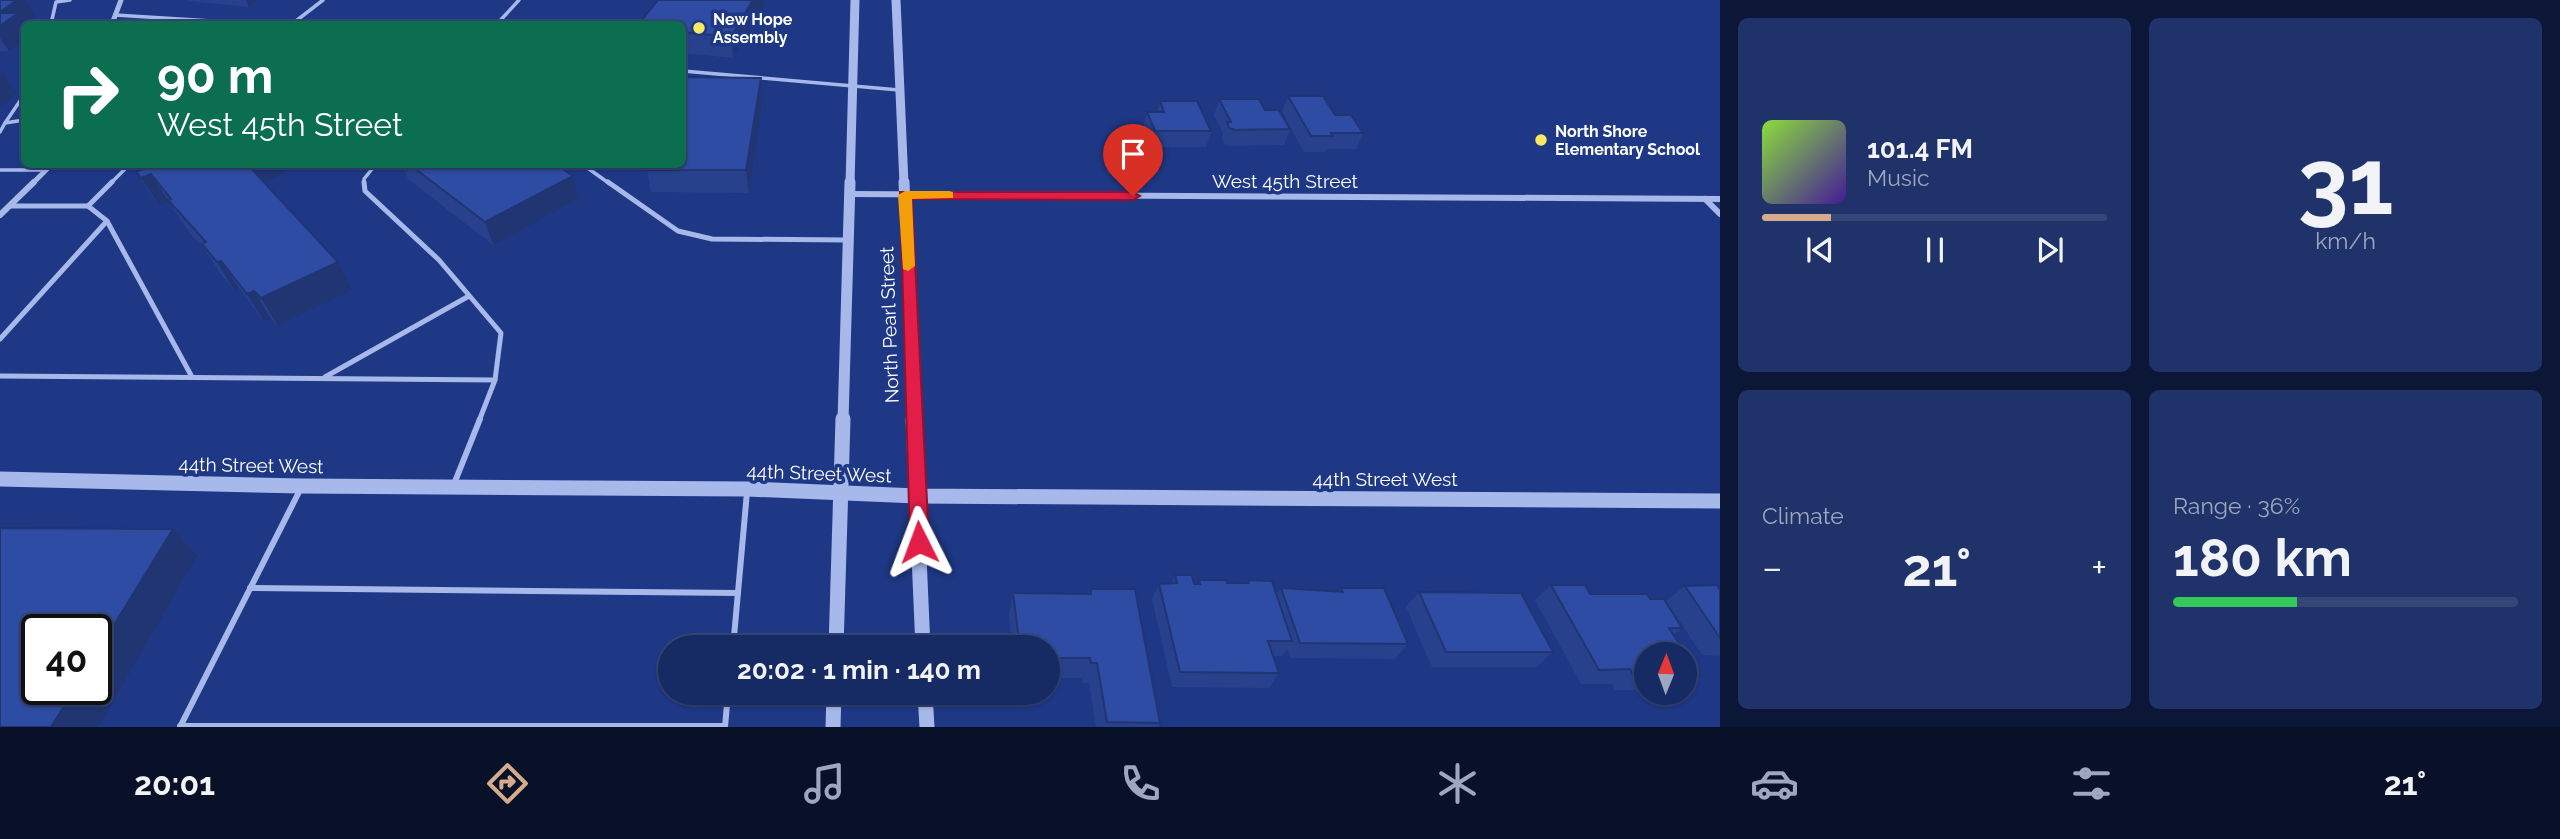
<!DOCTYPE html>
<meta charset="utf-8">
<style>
:root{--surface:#162a64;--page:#1f326a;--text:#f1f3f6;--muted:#9ea7bf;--line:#354678;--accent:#d6ab8b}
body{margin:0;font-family:Raleway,sans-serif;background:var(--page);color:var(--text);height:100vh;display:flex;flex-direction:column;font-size:26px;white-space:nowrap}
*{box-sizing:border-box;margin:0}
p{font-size:23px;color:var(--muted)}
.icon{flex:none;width:38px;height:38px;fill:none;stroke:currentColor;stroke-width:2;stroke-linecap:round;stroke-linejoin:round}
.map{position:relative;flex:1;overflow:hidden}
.sheet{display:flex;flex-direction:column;gap:18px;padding:18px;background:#0c1737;width:840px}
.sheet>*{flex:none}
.hud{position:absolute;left:21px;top:21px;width:665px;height:147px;border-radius:10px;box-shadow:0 2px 5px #0004,0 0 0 2px var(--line);background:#0b6e4f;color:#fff;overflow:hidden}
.needle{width:46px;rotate:1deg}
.controls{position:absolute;left:1634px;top:642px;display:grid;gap:14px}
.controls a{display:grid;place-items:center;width:63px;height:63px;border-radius:50%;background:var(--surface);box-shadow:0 2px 5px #0004,0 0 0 2px var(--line);font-size:35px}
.speed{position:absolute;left:21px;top:614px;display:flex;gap:14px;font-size:35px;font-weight:700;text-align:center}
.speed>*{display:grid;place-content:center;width:91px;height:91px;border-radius:50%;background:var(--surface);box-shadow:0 2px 5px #0004,0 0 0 2px var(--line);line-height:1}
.speed .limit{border:4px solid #111;border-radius:10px;background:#fff;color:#111}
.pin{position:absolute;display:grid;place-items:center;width:60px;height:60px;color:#fff;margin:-72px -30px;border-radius:50% 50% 50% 0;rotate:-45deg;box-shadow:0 0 7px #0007}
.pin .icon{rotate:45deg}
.me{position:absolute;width:77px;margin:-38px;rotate:357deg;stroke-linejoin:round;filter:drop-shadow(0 0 5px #0008)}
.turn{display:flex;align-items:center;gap:24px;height:147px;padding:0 21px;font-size:32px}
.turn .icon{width:91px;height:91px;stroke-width:2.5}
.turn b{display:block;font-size:49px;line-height:60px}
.big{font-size:52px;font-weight:700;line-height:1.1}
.sheet .tile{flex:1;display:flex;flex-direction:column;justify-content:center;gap:10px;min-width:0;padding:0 24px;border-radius:10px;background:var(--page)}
.sheet .dial{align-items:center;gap:0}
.dial b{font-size:91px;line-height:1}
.song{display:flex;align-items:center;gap:21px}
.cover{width:84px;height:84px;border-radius:10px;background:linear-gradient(135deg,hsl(90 70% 55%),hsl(260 70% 35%))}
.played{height:7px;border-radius:4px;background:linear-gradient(90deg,var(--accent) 20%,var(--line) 20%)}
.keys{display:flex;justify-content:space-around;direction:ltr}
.heat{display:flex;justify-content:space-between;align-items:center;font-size:38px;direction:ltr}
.charge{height:10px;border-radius:5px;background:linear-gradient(90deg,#34c759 36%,var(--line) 0)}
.sheet .tiles{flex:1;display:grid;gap:18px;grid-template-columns:repeat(2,1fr)}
.trip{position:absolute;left:658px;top:635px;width:402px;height:70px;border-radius:35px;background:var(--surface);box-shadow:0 2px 5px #0004,0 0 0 2px var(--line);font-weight:700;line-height:70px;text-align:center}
.menu{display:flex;height:112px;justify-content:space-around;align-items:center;background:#091128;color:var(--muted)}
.menu .icon{width:49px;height:49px}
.menu .current{color:var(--accent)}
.menu b{font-size:32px;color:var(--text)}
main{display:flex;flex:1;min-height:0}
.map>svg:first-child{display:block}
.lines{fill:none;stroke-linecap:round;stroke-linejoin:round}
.service-far2{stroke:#a7b9ea;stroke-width:3.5}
.service-far1{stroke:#a7b9ea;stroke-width:5}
.service{stroke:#a7b9ea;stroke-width:6}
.minor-far1{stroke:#a7b9ea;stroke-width:5}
.minor{stroke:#a7b9ea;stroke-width:6}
.tertiary-far2{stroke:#a7b9ea;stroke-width:9}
.tertiary-far1{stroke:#a7b9ea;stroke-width:11}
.tertiary{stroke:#a7b9ea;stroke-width:15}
.wall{fill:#28418c}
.shaded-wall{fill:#203572}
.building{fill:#2e4ca3;stroke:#203572;stroke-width:2}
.route{fill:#e11d48;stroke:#92132f;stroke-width:2}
.slow{fill:#f59e0b}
.poi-dot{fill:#f9ea66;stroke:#1e3886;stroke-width:2.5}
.labels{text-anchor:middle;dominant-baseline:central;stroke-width:7;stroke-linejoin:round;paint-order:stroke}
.far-poi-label{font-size:16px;font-weight:bold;fill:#fff;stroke:#1e3886;text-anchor:start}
.street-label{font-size:19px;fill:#fff;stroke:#1e3886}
</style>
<main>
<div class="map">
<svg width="1720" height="727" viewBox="0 0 1720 727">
<rect width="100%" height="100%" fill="#1e3886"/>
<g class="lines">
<g class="service-far2">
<polyline points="115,15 261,24"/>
<polyline points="51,24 56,2 70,0"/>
<polyline points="292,24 323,0"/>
<polyline points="497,24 519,0"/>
<polyline points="683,71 899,90"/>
<polyline points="5,123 24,95"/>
<polyline points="0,132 5,123 24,120"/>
<polyline points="582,164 610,184"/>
<polyline points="0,170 46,170"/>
<polyline points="110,184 130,164"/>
<polyline points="364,184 364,179 376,164"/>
</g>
<g class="service-far1">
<polyline points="364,182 365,191 439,260 501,333 495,380 479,421"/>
<polyline points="608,182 678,231 712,239 848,240"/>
<polyline points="10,206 88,206"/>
<polyline points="107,221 192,377"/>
<polyline points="0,339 107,221 88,206 112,182"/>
<polyline points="0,376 495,380"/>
<polyline points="325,377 469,296"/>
</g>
<g class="service">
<polyline points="454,484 480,419"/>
<polyline points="250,588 738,593"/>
<polyline points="733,648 747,492"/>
<polyline points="180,726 725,726"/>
<polyline points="180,727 300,490"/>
<polyline points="725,727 728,693"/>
</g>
<g class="minor-far1">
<polyline points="112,24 121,0"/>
<polyline points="32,184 52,164"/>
</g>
<g class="minor">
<polyline points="849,194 1720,199"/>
<polyline points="1705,199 1720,214"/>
<polyline points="0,215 34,182"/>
</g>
<g class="tertiary-far2">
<polyline points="896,0 904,184"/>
<polyline points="850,184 855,0"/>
</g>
<g class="tertiary-far1">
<polyline points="904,182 914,421"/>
<polyline points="843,421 850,182"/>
</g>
<g class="tertiary">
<polyline points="913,419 923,648"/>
<polyline points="0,479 302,486 747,489 917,496 1720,501"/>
<polyline points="836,648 843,419"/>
<polyline points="925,693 927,727"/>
<polyline points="833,727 834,693"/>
</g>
</g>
<g class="wall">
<polygon points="0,0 36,16 24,24 9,51 0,51"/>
<polygon points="189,0 259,0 249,7 189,1"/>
<polygon points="765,4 733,58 682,53 682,24"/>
<polygon points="1288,96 1335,115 1363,133 1356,149 1327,149 1326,152 1304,152 1282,112"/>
<polygon points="763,99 749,193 651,192 647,170"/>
<polygon points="1219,99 1265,110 1290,129 1284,145 1229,146 1224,144 1222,138 1223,133 1214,115"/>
<polygon points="1160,101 1211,131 1206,147 1150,147 1143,128 1147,112 1157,112"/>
<polygon points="137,164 289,164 282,175 264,183 338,262 352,290 278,326 271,319 264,322 239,288 234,290 219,272 206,251 186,228 169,202 159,205 154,199 136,172 141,170"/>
<polygon points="402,164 555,164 579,199 493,245 408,179"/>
<polygon points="1175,575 1194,584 1197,584 1199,580 1227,583 1247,583 1248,580 1277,595 1281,588 1338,592 1341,588 1408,644 1395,659 1290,658 1287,649 1282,656 1273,656 1279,673 1269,688 1172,687 1152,599 1159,584 1171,584"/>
<polygon points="1551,585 1590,594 1650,599 1682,628 1673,635 1700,676 1685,686 1685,654 1647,654 1647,690 1615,690 1612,684 1581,684 1535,600"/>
<polygon points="1685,586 1720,590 1720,656 1702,655 1666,601"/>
<polygon points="1091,589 1160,723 1158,727 1096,727 1089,683 1083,683 1082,678 1048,678 1048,648 1012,648 1009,614 1013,593 1089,594"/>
<polygon points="1419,592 1553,652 1537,667 1432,667 1406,607"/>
</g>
<g class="shaded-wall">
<polygon points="17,0 26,0 36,16 24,24 24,40 9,51 0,38 0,12"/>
<polygon points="246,0 259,0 249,7"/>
<polygon points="753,0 764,0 765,4 733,58 731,37"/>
<polygon points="2,72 17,93 0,108 0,73"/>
<polygon points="761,78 763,99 749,193 746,170"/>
<polygon points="244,164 289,164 282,175 256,186"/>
<polygon points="151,174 169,202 159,205 141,178"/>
<polygon points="573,176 579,199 493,245 485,222"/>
<polygon points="221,261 239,288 234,290 217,262"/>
<polygon points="338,262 352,290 278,326 261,298"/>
<polygon points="254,291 271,319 264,322 247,294"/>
<polygon points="173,529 197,556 98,727 51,727 74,690 96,690 96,654"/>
</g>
<g class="building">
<polygon points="0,0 17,0 0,12"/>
<polygon points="658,0 753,0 731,37 682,32 682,24 639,24"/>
<polygon points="0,13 18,13 0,26"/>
<polygon points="682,77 761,78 746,170 647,170 649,164 682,164"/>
<polygon points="1288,96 1323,96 1335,115 1351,115 1363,133 1331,133 1333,136 1311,136"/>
<polygon points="1219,99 1259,99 1265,110 1279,110 1290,129 1235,130 1229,128 1227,122 1231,122"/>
<polygon points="1160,101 1197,101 1211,131 1155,131 1147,112 1164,112"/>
<polygon points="153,164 247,164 338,262 261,298 254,291 247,294 221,261 217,262 202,244 206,242 168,200 171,199 151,174 141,178 136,172 151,166"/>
<polygon points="409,164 555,164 573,176 485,222"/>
<polygon points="0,528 173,529 96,654 96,630 37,630 37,690 74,690 51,727 0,727"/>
<polygon points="1175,575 1192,575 1194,584 1200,584 1199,580 1226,580 1227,583 1249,583 1248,580 1272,581 1292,641 1268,641 1279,673 1180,672 1159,584 1177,583"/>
<polygon points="1551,585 1585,585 1590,594 1647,594 1650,599 1664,599 1682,628 1669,628 1700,676 1685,676 1685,654 1647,654 1647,676 1634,676 1630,669 1599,670"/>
<polygon points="1717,585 1720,590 1720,638 1685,586"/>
<polygon points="1281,588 1343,592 1341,588 1384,588 1408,644 1300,643"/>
<polygon points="1091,589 1135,589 1160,723 1107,722 1097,663 1091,663 1090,658 1048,658 1048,648 1020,648 1013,593 1091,594"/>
<polygon points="1419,592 1521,593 1553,652 1446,652"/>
</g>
<polygon class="route" points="900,192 1133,192 1140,196 1133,200 912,199 929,542 926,548 913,548 910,542"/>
<polygon class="slow" points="949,191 953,192 953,198 912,199 915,266 908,271 903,269 898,195 905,191"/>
<g class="poi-dot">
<circle cx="699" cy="28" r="7"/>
<circle cx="1541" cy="140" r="7"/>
</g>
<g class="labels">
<g class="far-poi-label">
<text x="713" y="19">New Hope<tspan x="713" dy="18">Assembly</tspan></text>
<text x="1555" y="131">North Shore<tspan x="1555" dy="18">Elementary School</tspan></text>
</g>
<g class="street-label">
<text x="1285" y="181">West 45th Street</text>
<text transform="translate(889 325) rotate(-92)">North Pearl Street</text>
<text transform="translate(251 465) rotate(1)">44th Street West</text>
<text transform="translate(819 473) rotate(2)">44th Street West</text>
<text x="1385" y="479">44th Street West</text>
</g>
</g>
</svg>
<div class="controls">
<a><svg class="needle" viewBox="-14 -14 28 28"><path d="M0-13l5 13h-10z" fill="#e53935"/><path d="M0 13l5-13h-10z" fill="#9ea7bf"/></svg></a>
</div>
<div class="speed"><div class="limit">40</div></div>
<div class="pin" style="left:1133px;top:196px;background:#d93025"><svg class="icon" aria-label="arrive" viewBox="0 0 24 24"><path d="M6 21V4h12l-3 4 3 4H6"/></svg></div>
<svg class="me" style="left:919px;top:542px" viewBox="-20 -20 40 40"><path d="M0-17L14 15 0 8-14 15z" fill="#e11d48" stroke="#fff" stroke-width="4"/></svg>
<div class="trip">20:02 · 1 min · 140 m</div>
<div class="hud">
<div class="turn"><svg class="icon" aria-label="right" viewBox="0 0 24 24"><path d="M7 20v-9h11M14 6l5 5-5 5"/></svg><div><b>90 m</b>West 45th Street</div></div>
</div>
</div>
<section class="sheet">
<div class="tiles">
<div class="tile">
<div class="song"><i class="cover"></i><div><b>101.4 FM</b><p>Music</p></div></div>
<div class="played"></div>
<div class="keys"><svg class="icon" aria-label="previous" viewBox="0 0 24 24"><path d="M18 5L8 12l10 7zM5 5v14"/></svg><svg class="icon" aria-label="pause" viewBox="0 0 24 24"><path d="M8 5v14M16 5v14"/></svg><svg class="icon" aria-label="next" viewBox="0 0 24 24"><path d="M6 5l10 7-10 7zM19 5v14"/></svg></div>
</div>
<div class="tile dial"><b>31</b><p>km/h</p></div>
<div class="tile"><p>Climate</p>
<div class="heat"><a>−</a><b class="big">21°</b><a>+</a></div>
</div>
<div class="tile"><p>Range · 36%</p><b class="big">180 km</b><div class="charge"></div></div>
</div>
</section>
</main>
<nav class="menu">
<b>20:01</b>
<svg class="icon current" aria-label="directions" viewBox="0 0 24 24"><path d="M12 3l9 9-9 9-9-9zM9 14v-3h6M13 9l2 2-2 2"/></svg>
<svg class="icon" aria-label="music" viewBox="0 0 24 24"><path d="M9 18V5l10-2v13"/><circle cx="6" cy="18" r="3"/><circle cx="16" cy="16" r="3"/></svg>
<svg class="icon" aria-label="phone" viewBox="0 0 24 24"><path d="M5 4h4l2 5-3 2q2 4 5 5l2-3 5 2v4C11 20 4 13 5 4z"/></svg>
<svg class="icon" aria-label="climate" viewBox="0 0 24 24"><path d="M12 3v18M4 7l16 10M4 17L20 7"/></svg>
<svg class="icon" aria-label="car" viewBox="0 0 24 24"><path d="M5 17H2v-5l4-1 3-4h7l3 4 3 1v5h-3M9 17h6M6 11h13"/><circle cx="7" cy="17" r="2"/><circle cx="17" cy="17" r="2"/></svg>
<svg class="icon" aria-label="filters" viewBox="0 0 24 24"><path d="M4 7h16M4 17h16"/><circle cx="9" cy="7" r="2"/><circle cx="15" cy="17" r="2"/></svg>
<b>21°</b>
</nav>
